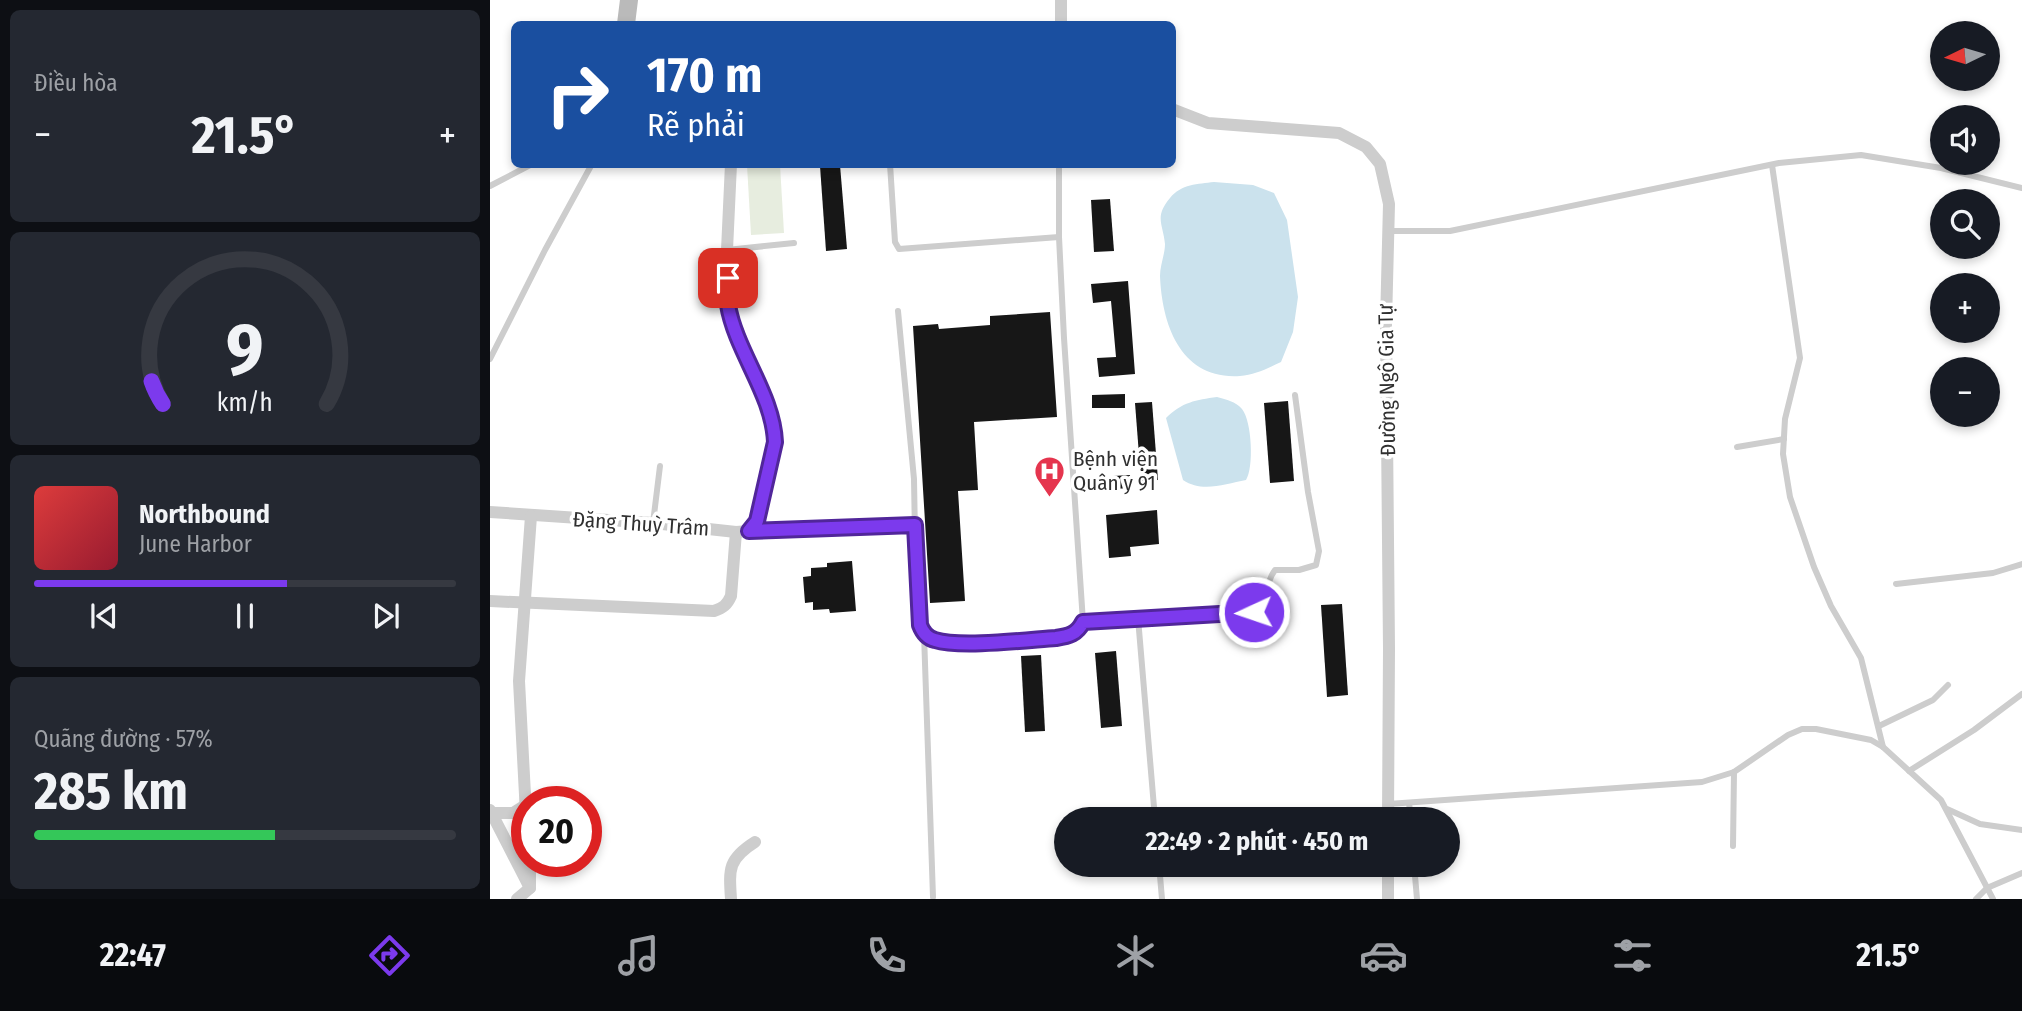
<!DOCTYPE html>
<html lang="vi">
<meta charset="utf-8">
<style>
:root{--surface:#171b24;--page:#242831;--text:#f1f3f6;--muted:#9ea1a6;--line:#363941;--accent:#7c3aed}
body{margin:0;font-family:"Fira Sans Condensed",sans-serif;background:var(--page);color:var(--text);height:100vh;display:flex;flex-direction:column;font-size:26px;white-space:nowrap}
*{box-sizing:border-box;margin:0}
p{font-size:23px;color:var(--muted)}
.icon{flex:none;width:38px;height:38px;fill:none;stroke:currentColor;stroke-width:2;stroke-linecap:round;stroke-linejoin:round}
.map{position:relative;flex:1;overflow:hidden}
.sheet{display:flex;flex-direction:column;gap:10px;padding:10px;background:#0d0f14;width:490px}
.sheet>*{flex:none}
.guide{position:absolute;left:21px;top:21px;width:665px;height:147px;border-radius:10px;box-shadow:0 4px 10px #0003;background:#1a4fa0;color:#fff;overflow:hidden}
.needle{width:46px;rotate:265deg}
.tools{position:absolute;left:1440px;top:21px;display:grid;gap:14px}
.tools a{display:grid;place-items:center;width:70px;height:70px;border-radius:50%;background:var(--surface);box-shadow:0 4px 10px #0003;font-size:35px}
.speed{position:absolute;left:21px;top:786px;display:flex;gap:14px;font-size:35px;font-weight:700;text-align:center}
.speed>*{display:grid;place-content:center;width:91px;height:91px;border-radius:50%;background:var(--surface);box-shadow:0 4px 10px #0003;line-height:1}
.speed .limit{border:10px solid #d22;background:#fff;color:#111}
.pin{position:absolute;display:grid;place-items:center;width:60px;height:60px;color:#fff;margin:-30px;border-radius:14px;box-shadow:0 4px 10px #0006}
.me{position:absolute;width:77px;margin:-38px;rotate:267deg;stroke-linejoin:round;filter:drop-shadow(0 0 5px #0008)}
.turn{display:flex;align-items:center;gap:24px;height:147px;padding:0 21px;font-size:32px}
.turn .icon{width:91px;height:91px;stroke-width:2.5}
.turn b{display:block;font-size:49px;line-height:60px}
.big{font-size:52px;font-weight:700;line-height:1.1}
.sheet .widget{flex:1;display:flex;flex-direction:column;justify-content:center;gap:10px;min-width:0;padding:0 24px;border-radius:10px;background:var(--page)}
.sheet .dial{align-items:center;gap:0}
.dial svg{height:182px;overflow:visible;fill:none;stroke:var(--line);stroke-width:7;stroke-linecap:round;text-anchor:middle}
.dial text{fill:var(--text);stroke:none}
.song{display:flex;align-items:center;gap:21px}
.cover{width:84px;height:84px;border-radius:10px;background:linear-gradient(135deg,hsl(0 70% 55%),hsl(350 70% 35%))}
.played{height:7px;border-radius:4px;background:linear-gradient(90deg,var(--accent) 60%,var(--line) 60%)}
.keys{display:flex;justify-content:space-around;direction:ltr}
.heat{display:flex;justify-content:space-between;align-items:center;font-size:38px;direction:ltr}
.charge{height:10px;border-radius:5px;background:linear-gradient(90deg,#34c759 57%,var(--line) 0)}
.trip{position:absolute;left:564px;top:807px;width:406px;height:70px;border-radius:35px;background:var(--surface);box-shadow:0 4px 10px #0003;font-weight:700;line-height:70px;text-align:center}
.tabs{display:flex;height:112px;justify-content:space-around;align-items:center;background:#090b0e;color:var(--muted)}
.tabs .icon{width:49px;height:49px}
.tabs .current{color:var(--accent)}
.tabs b{font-size:32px;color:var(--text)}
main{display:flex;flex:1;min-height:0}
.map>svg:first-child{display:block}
.green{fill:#e7eddf}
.water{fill:#cbe2ed}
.building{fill:#171717}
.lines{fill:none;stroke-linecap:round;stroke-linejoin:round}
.lane{stroke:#cdcdcd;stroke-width:6}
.street{stroke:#cdcdcd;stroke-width:12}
.secondary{stroke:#bababa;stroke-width:18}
.route-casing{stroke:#51269a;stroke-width:18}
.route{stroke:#7c3aed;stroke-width:12}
.labels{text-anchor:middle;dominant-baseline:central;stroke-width:7;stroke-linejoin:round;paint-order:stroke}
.street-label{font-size:21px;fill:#303030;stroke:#fff}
.poi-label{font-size:21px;fill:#303030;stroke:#fff;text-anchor:start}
</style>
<main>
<section class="sheet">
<div class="widget"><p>Điều hòa</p>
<div class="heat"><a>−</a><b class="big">21.5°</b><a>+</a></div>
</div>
<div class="widget dial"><svg viewBox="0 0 100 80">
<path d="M14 69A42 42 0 1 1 86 69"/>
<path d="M14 69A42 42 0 0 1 9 59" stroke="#7c3aed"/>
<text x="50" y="56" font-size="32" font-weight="700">9</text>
<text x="50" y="72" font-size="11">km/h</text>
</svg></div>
<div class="widget">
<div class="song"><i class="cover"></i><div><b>Northbound</b><p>June Harbor</p></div></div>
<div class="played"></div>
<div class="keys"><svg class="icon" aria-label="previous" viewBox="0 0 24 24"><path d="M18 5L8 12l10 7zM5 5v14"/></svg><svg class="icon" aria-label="pause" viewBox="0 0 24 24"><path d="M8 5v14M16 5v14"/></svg><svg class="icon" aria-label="next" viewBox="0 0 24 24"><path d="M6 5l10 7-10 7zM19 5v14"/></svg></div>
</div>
<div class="widget"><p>Quãng đường · 57%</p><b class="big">285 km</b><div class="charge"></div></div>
</section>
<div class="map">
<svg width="1532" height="899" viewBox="0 0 1532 899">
<rect width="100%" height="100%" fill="#fff"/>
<polygon class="green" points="257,165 290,165 294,233 261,235"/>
<g class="water">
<path d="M 724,182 L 763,185 L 784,193 L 797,220 L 808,297 L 803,332 L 791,362 C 778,368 765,375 750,376 C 691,380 672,325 670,276 C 670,265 675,254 675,244 C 673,224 664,217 680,198 C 691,184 708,184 724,182 Z"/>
<path d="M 727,397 C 737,400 745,401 752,409 C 762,421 764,468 756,480 C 735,484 712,493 693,480 L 676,418 C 692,402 706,400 727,397 Z"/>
</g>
<g class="building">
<polygon points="350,165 357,249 336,251 330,166"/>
<polygon points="620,199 624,251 604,252 601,200"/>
<polygon points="638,281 645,374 609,377 607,358 626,357 621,301 603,303 601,284"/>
<polygon points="560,312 567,417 484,422 488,490 468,491 475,601 440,603 423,326 448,324 449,329 500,325 500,316"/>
<polygon points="635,394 635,408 602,408 602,395"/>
<polygon points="798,401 804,481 780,483 774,403"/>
<polygon points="662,402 668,480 651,481 645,403"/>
<polygon points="640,475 641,488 606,490 606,477"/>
<polygon points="667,510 669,544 640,547 641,556 619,558 616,515"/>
<polygon points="362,561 366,611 340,613 339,609 323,610 323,602 315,603 313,577 321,576 321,568 337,567 337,563"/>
<polygon points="852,604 858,695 837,697 831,605"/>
<polygon points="626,651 632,726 611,728 605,653"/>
<polygon points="551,655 555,731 535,732 531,656"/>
</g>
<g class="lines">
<g class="lane">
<polyline points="400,164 405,242 409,249 569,237"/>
<polyline points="1282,165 1310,358 1295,419 1293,454 1300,497 1324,567 1341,606 1371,658 1393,747"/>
<polyline points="0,186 42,164"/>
<polyline points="898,231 960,231 1289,163 1371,155 1451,168 1532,188"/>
<polyline points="237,250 304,243"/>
<path d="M 408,311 L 424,479 L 425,537 L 430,625 C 433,633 437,638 445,640 C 468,648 555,640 580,636 L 589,629 L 593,622 L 574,338 L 569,237 L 569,164"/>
<polyline points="0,359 55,250 102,164"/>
<polyline points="1247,447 1294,439"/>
<polyline points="163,523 170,466"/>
<polyline points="261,531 425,525"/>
<polyline points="1406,584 1503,573 1532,564"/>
<polyline points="648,618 665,819"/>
<path d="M 593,622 L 764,613 L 773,609 C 778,595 776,582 785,570 L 809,570 L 826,565 L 829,551 L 818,492 L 805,395"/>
<polyline points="434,634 443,897"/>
<polyline points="1389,726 1443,700 1458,685"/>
<polyline points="1419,771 1484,730 1532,694"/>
<polyline points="919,803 921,819"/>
<polyline points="898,804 1212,782 1244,772 1298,735 1312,729 1326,729 1381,740 1393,747 1451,800 1503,899"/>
<polyline points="1457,809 1490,824 1532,830"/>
<polyline points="1243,846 1244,772"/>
<polyline points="669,864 672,899"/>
<polyline points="924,864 927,899"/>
<polyline points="1486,899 1497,888 1532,873"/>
</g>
<g class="street">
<polyline points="571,0 571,24"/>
<polyline points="682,109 718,123 849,133 876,147 890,164 899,204 896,323 899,649 898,819"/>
<polyline points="0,512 163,523 246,532 259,531 267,521 285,442 280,414 238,305 237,250 241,164"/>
<path d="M 0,601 L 224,611 C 233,608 237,605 241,596 L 246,532"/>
<polyline points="0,810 40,888"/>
<polyline points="2,813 23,813 34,806"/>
<polyline points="37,833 29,681 41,516"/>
<polyline points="27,899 40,888 40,861"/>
<path d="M 241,899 C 239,869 238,859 265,842"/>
<polyline points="898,899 898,864"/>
</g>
<polyline class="secondary" points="136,24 139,0"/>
</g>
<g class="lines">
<defs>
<path id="route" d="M 238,278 C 238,287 237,296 238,305 C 246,352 283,394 285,442 L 267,521 L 259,531 L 425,525 L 430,625 C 433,633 437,638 445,640 C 470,648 537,640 566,638 C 579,636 587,634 593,622 L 764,612"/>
</defs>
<use href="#route" class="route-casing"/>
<use href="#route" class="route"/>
</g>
<defs>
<symbol id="hospital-pin" viewBox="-11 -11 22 30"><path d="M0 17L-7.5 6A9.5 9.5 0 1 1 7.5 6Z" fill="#e5354e" stroke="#fff"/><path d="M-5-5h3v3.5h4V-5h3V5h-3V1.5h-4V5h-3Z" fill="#fff"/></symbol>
</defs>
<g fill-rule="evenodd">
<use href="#hospital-pin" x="542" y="454" width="35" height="47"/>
</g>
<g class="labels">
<g class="street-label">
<text transform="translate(897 380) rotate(-91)">Đường Ngô Gia Tự</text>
<text transform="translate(151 524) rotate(4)">Đặng Thuỳ Trâm</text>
</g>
<g class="poi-label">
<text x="583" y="459">Bệnh viện<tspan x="583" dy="24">Quân y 91</tspan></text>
</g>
</g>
</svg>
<div class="tools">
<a><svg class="needle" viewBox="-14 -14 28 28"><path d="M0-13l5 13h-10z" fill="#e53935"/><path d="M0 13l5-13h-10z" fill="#9ea1a6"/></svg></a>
<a><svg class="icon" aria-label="sound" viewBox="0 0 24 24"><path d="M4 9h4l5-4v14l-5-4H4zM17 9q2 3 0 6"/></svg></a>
<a><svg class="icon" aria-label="search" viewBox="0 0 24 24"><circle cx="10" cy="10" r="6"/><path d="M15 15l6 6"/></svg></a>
<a>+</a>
<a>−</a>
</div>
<div class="speed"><div class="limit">20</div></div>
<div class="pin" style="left:238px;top:278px;background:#d93025"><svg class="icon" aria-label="arrive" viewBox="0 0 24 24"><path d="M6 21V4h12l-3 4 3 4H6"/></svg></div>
<svg class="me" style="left:764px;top:612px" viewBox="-20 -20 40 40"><circle r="17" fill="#7c3aed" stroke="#fff" stroke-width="3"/><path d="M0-11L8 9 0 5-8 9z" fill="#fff"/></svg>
<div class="trip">22:49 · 2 phút · 450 m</div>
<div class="guide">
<div class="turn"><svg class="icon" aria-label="right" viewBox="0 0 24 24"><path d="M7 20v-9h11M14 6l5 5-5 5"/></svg><div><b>170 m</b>Rẽ phải</div></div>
</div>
</div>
</main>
<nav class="tabs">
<b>22:47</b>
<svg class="icon current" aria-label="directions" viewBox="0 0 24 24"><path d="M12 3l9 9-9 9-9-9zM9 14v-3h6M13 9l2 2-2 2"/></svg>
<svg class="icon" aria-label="music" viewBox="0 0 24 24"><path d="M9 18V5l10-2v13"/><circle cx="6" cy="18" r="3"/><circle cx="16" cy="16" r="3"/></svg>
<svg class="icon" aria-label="phone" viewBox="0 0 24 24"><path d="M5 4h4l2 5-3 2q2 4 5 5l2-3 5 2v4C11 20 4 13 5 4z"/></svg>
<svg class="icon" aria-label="climate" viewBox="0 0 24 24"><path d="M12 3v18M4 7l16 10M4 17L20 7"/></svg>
<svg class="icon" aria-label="car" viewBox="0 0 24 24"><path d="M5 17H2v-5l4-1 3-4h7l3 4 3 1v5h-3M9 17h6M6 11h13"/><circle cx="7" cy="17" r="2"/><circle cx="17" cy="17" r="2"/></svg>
<svg class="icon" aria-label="filters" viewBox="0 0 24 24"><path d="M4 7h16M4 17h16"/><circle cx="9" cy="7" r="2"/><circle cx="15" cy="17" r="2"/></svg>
<b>21.5°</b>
</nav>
